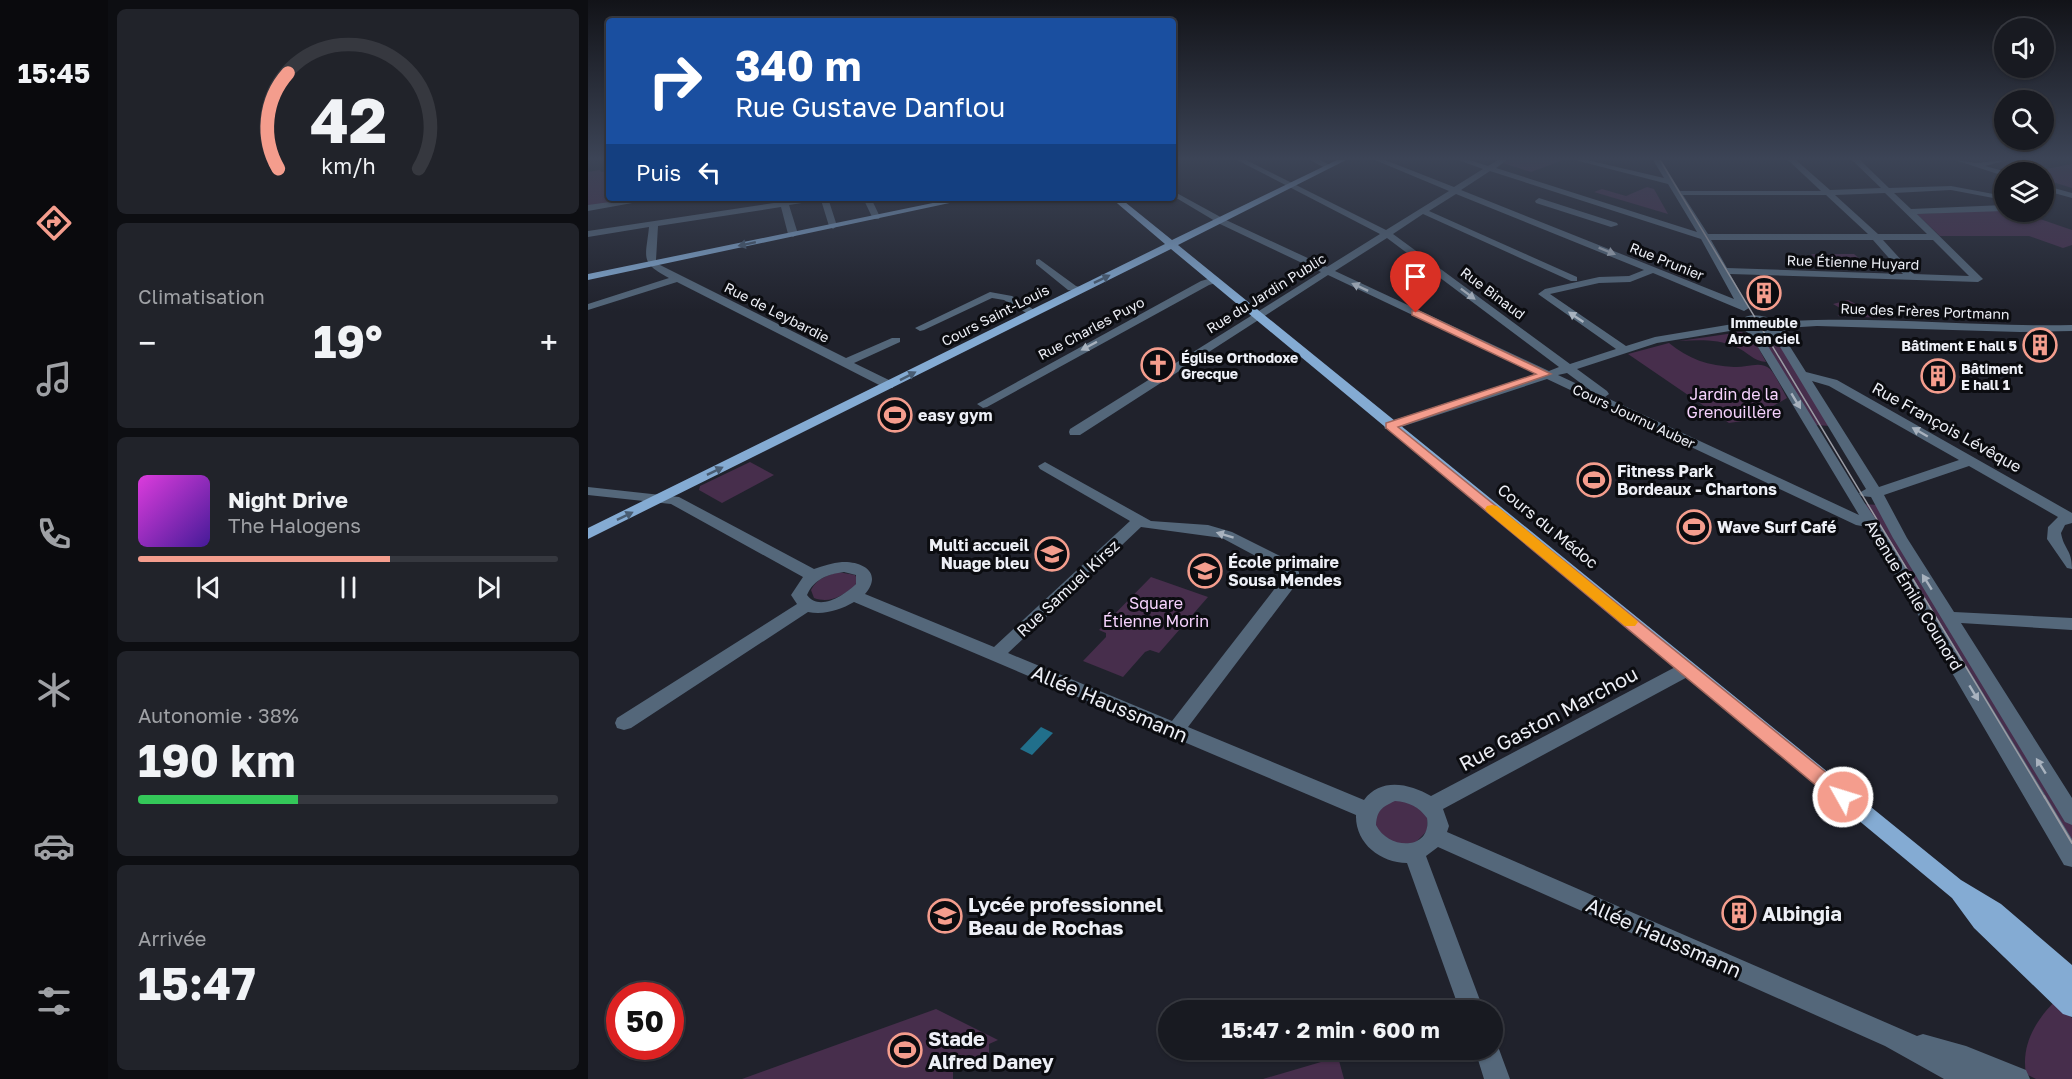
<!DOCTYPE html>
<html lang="fr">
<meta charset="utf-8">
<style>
:root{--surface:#181a21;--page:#21232a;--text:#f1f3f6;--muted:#9fa1a5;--line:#36383f;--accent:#f49d8d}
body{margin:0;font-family:"Golos Text",sans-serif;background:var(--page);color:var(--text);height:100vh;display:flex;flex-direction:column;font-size:22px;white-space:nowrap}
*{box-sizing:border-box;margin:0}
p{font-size:20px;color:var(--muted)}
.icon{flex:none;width:33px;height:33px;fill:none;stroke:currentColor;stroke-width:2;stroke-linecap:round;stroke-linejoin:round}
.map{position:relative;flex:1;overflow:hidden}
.drawer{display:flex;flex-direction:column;gap:9px;padding:9px;background:#0d0e12;width:480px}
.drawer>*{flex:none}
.top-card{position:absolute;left:18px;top:18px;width:570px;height:183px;border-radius:6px;box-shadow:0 2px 4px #0004,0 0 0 2px var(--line);background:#1a4fa0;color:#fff;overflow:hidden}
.buttons{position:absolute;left:1406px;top:18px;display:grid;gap:12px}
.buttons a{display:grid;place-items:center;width:60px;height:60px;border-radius:50%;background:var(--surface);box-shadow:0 2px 4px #0004,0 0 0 2px var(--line);font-size:30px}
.speed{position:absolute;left:18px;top:982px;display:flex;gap:12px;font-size:30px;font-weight:700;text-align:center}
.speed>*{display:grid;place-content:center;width:78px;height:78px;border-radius:50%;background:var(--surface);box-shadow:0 2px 4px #0004,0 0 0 2px var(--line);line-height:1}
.speed .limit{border:9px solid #d22;background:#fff;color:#111}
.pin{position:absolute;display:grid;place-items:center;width:51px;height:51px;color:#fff;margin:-62px -26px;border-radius:50% 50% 50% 0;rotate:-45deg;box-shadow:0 0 6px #0007}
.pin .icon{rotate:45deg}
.me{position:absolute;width:66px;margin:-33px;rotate:309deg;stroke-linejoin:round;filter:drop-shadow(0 0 4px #0008)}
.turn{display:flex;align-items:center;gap:21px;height:126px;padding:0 30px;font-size:27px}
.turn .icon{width:78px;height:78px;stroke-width:2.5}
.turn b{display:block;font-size:42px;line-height:51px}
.then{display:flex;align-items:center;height:57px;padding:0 30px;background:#0003;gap:12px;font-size:22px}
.big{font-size:45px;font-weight:700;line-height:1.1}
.drawer .widget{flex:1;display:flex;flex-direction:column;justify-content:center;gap:9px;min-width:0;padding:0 21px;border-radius:9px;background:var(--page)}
.drawer .dial{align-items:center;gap:0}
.dial svg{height:156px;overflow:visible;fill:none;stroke:var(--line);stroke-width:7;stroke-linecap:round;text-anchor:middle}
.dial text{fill:var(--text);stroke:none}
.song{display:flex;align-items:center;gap:18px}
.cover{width:72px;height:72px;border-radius:9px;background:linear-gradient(135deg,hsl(300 70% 55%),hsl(260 70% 35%))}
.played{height:6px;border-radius:3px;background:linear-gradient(90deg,var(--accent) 60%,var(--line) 60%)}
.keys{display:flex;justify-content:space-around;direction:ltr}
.heat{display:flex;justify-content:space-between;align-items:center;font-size:33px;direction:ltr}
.charge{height:9px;border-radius:4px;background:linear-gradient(90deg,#34c759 38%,var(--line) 0)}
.trip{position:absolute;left:570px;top:1000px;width:345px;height:60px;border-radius:30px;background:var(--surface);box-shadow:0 2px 4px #0004,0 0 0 2px var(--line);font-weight:700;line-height:60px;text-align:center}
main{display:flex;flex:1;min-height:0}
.tab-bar{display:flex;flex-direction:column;width:108px;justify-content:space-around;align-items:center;background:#0a0a0d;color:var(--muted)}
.tab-bar .icon{width:42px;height:42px}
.tab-bar .current{color:var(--accent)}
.tab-bar b{font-size:27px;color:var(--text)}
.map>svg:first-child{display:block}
.green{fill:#472e4c}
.water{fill:#216f8b}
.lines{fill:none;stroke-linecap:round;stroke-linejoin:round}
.minor{fill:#54677a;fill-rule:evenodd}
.major{fill:#84abd3;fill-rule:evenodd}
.tram-far1{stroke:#9a9ca4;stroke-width:1.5}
.tram{stroke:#9a9ca4;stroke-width:2}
.oneway{fill:#485c72}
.oneway2{fill:#a8b2be}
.route{fill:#f49d8d;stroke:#9f665c;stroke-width:1.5}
.slow{fill:#f59e0b}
.labels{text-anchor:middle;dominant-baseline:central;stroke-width:6;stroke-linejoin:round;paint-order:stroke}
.far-street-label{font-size:14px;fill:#edeff6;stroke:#0b0c10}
.far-poi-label{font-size:14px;font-weight:bold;fill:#edeff6;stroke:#0b0c10;text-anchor:start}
.park-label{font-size:16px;fill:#f7d3fe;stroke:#0b0c10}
.poi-label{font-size:16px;font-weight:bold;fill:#edeff6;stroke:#0b0c10;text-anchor:start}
.street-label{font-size:16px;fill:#edeff6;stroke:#0b0c10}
.near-street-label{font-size:20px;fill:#edeff6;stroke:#0b0c10}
.near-poi-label{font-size:20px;font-weight:bold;fill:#edeff6;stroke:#0b0c10;text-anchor:start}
</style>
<main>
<nav class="tab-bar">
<b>15:45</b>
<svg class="icon current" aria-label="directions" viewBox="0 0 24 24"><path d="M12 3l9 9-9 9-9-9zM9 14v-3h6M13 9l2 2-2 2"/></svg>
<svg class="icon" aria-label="music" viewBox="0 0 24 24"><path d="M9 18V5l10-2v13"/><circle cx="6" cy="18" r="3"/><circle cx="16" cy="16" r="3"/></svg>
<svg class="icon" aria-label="phone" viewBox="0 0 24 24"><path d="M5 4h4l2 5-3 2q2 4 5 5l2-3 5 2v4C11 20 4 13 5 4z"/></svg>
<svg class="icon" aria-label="climate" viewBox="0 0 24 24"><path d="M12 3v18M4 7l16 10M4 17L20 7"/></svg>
<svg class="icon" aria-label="car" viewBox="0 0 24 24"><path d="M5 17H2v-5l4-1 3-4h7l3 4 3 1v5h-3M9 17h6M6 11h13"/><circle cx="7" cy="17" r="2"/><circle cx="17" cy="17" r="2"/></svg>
<svg class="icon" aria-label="filters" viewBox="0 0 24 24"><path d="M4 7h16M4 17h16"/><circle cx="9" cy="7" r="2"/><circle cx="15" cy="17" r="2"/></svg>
</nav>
<section class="drawer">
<div class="widget dial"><svg viewBox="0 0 100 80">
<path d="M14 69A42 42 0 1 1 86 69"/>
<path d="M14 69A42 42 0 0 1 19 20" stroke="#f49d8d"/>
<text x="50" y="56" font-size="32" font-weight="700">42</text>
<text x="50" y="72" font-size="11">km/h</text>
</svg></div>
<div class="widget"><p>Climatisation</p>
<div class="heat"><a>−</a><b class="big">19°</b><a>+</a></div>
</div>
<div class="widget">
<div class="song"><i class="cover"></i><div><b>Night Drive</b><p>The Halogens</p></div></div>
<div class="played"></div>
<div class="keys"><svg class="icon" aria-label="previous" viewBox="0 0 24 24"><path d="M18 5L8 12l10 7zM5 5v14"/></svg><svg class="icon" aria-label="pause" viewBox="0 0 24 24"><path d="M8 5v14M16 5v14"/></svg><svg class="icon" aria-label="next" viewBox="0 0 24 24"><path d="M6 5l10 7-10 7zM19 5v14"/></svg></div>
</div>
<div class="widget"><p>Autonomie · 38%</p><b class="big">190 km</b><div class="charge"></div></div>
<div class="widget"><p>Arrivée</p><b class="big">15:47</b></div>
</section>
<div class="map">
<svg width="1484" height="1079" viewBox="0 0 1484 1079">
<rect width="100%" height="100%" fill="#20222c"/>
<g class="green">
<polygon points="921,160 975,160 943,172 915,163"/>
<polygon points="1484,164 1484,188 1455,179 1455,172 1443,172"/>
<polygon points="12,170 13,172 21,171 21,198 60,198 0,206 0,172"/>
<polygon points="1059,187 1066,189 1080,214 1006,192 1014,189 1038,196"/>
<polygon points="1416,210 1432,212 1484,230 1484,245 1475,248 1441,236 1352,236 1329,214"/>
<polygon points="1223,254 1266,254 1279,265 1234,265"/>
<polygon points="1260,300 1296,318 1249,316 1261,313 1245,304"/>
<path d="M 1153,332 L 1164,336 L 1178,362 C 1165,361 1160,352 1148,347 C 1130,339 1111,340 1091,341 Z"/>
<polygon points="1176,341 1191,342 1243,426 1226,425"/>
<path d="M 1081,343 C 1100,359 1121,366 1146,367 C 1157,368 1173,360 1182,369 C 1188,375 1194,390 1199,398 L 1161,420 L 1141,423 L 1040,354 Z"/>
<polygon points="162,462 186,475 134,503 111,490 112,486"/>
<polygon points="1273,504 1292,505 1484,824 1484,849"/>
<path d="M 250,572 L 267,575 L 269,579 L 267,587 C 254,595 243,604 226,598 L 223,590 C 229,578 239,576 250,572 Z"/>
<polygon points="563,577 620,597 571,653 562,650 557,652 535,677 495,661 518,637 518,633 511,630"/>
<polygon points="822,799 840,816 839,831 827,843 807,845 786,827 787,812 798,801"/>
<path d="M 1466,1002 L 1484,1018 L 1484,1079 L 1448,1079 L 1438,1074 C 1433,1045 1447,1022 1466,1002 Z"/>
<polygon points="348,1009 410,1040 401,1044 401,1057 365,1071 365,1079 154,1079"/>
<polygon points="750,1057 756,1079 675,1079"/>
</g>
<polygon class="water" points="453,727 465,733 444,755 432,749"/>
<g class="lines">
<g class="minor">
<path d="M 649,160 L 658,160 L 798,230 L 861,191 L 787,160 L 797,160 L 866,187 L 895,169 L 870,160 L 881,160 L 900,166 L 910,160 L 919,160 L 908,168 L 1109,232 L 1080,184 L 987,160 L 999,160 L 1076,178 L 1065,160 L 1073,160 L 1092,191 L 1233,191 L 1200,160 L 1208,160 L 1242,190 L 1293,188 L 1264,160 L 1272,160 L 1301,188 L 1363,186 L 1416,196 L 1416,200 L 1363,190 L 1306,193 L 1323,209 L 1416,205 L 1416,211 L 1329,214 L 1393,277 L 1395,279 L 1390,282 L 1142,274 L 1161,308 L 1156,311 L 1065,273 L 1042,282 L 1011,283 L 962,294 L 1038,346 L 1067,337 L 1151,323 C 1160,306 1187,322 1201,321 C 1295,316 1390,327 1484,325 L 1484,331 L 1432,332 L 1229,326 L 1197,328 L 1198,330 L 1194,334 L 1218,372 L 1249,380 L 1484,513 L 1484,523 L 1477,525 L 1473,533 C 1476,550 1484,549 1484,569 L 1479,568 L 1459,539 L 1460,527 L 1470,517 L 1381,466 L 1296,495 L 1319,538 L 1366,612 L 1484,618 L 1484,630 L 1373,623 L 1484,798 L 1484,825 L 1477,822 L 1305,538 L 1283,497 L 1273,496 L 1271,493 L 1278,489 L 1186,337 L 1175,338 L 1276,502 L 1300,537 L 1484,839 L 1484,867 L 1476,865 L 1279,527 L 1268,525 L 959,379 L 807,429 L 797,429 L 796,426 L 797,423 L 949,374 L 740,275 L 492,435 L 482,435 L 481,432 L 482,429 L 733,272 L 632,224 L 585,196 L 585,191 L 638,220 L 739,267 L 792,234 ZM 902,171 L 1113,239 L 1146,299 L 873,190 ZM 1297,193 L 1339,234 L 1290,234 L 1247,195 ZM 868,194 L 1056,270 L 1041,276 L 1011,277 L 957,289 L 950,294 L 1028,349 L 982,364 L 805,234 L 835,214 L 983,281 L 989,281 L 989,277 L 841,211 ZM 1095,195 L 1238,195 L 1280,234 L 1120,234 ZM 799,238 L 971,367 L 961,371 L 747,271 ZM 1123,240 L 1285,240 L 1315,274 L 1139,268 ZM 1295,240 L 1345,240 L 1381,276 L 1326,274 ZM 1163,322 L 1177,323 L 1187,329 L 1175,331 L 1161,325 ZM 1154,329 L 1162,334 L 1271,515 L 1017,397 L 1021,394 L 1019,391 L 989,369 L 1069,343 ZM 979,373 L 1002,390 L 970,375 ZM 1224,381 L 1241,386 L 1371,460 L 1291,487 Z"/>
<polygon points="722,160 732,160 744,166 737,168"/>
<polygon points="1367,160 1388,163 1420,160 1397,166 1419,172 1416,172 1416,176"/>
<polygon points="1455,185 1484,193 1484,198 1455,190"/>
<polygon points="51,198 72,198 0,211 0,205"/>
<path d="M 191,198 L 199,198 L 200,200 L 240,198 L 249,226 L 245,229 L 241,226 L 233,200 L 201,205 L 210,234 L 205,237 L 200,234 L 193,207 L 70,226 L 68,260 L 70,264 L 258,358 L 304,338 L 312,338 L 312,342 L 266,363 L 305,382 L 305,388 L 297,388 L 89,282 L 0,310 L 0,304 L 81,278 C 51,262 58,258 61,227 L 0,237 L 0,231 L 192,202 Z"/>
<polygon points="275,198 283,198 292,217 291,219 285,219"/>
<polygon points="951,198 1029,223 1030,225 1023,227 948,203 947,201"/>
<polygon points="451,259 488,286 495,288 495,292 480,290 448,264 448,260"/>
<polygon points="627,277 631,278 631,282 621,285 399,407 395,408 389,404 613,281"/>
<polygon points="402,292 424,296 451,313 446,316 442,315 416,300 404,298 336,330 332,331 327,328"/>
<path d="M 457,462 L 563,521 L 620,525 L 644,532 L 700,560 L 711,572 L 711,579 L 709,583 L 600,727 L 776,800 C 793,777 822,784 843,796 L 1093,664 L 1099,663 L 1105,664 L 1108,669 L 1105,674 L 855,809 L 861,826 L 859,832 L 1329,1036 L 1335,1034 L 1378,1046 L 1438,1070 L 1442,1079 L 1356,1079 L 1297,1046 L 850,847 L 838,856 L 896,1011 L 872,1011 L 819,863 C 792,863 767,843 768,815 L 266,602 C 252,610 237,615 220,612 L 43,728 L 36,730 L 29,728 L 27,723 L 29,718 L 209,604 L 203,595 L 215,577 L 83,504 L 0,495 L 0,487 L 91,497 L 226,569 C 235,566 244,563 254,562 C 275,561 295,573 277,594 L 406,647 L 542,521 L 452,469 L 450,466 ZM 553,527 L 634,538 L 690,568 L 695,573 L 695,578 L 584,721 L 420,653 ZM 256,572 L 268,575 L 268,584 C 257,595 231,612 219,595 C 226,579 240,574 256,572 ZM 807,801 C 821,802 831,807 839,818 C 844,850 801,851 788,825 C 789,810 794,807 807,801 Z"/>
<polygon points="904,1040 908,1041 922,1079 896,1079 887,1050 904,1050"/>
</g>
<g class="major">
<polygon points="749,160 758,160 590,245 1373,880 1413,904 1484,965 1484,1017 1475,1014 1386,928 1364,898 583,249 0,539 0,528 577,244 523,198 532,198 584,240"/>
<polygon points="369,198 385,198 0,280 0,274"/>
</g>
<polyline class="tram-far1" points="1072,160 1457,798"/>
<polyline class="tram" points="1456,796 1484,843"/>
</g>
<defs><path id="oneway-solid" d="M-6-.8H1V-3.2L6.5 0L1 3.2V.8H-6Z" transform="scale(1.5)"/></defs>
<g class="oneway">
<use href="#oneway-solid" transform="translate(159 244) rotate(168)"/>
<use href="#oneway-solid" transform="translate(514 279) rotate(-26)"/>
<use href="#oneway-solid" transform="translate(320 376) rotate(-27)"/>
<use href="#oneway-solid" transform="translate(127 471) rotate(-26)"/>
<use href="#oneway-solid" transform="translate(37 516) rotate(-26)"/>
</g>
<g class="oneway2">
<use href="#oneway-solid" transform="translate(1019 251) rotate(22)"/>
<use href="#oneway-solid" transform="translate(772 287) rotate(-155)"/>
<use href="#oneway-solid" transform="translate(880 294) rotate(37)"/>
<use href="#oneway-solid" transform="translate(988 317) rotate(-146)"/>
<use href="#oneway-solid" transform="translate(501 346) rotate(152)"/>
<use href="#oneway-solid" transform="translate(1208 401) rotate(59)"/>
<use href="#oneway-solid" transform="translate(1332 432) rotate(-150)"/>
<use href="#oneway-solid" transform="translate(637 535) rotate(-163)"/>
<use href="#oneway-solid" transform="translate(1339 582) rotate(-122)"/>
<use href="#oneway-solid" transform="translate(1386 693) rotate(59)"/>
<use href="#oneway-solid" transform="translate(1453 766) rotate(-122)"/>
</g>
<linearGradient id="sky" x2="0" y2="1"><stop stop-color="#121318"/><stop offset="0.51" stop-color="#3c4456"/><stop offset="1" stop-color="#3c4456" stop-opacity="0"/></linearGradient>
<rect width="1484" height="311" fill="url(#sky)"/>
<polygon class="route" points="824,311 831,311 963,374 810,427 1261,791 1264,797 1261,802 1255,804 1248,802 798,428 798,423 948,374 824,315"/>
<polygon class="slow" points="904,505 909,506 1047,619 1050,622 1047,626 1037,626 899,512 897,509 899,506"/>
<defs>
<symbol id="building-ring" viewBox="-11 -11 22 22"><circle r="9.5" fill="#0b0c10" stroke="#f49d8d" stroke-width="1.5"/><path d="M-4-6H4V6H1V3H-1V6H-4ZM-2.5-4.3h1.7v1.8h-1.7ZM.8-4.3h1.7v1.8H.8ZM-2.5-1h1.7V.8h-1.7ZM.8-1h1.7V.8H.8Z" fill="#f49d8d"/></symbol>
<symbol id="church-ring" viewBox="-11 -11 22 22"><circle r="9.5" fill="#0b0c10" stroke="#f49d8d" stroke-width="1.5"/><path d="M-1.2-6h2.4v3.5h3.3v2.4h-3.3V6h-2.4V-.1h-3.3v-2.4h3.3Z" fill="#f49d8d"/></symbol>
<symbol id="stadium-ring" viewBox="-11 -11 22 22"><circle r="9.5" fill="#0b0c10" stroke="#f49d8d" stroke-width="1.5"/><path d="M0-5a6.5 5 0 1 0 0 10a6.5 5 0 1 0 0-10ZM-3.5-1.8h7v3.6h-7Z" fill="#f49d8d"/></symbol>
<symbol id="school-ring" viewBox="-11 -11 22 22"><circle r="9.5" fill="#0b0c10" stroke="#f49d8d" stroke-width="1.5"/><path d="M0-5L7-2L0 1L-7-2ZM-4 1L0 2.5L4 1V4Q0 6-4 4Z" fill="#f49d8d"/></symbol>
</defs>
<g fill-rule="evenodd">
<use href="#building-ring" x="1157" y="274" width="38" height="38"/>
<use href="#building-ring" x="1433" y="326" width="38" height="38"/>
<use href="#church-ring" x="551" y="346" width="38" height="38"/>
<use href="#building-ring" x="1331" y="357" width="38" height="38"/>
<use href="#stadium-ring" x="288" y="396" width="38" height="38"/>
<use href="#stadium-ring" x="987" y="461" width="38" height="38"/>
<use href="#stadium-ring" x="1087" y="508" width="38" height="38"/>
<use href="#school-ring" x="445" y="535" width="38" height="38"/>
<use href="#school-ring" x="598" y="552" width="38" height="38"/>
<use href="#building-ring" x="1132" y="894" width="38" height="38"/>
<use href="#school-ring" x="338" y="897" width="38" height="38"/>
<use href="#stadium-ring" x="298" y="1031" width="38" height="38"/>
</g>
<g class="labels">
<g class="far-street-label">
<text transform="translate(1079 261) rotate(22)">Rue Prunier</text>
<text transform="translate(1265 262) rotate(2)">Rue Étienne Huyard</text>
<text transform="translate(678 293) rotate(-32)">Rue du Jardin Public</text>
<text transform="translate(905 293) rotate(37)">Rue Binaud</text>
<text transform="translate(1337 311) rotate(2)">Rue des Frères Portmann</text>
<text transform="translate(189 312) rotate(27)">Rue de Leybardie</text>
<text transform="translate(407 315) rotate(-27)">Cours Saint-Louis</text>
<text transform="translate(503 328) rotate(-28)">Rue Charles Puyo</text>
<text transform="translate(1046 416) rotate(25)">Cours Journu Auber</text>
</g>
<g class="far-poi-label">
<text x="1176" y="322" text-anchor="middle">Immeuble<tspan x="1176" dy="16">Arc en ciel</tspan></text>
<text x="1429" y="345" text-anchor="end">Bâtiment E hall 5</text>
<text x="593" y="357">Église Orthodoxe<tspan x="593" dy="16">Grecque</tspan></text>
<text x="1373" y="368">Bâtiment<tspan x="1373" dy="16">E hall 1</tspan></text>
</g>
<g class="park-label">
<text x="1146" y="394">Jardin de la<tspan x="1146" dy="18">Grenouillère</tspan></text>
<text x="568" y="603">Square<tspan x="568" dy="18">Étienne Morin</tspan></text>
</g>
<g class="poi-label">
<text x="330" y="415">easy gym</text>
<text x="1029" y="471">Fitness Park<tspan x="1029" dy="18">Bordeaux - Chartons</tspan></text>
<text x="1129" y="527">Wave Surf Café</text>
<text x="441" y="545" text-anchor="end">Multi accueil<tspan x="441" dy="18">Nuage bleu</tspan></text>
<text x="640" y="562">École primaire<tspan x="640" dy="18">Sousa Mendes</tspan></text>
</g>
<g class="street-label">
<text transform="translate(1359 427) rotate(29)">Rue François Lévêque</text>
<text transform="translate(960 526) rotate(39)">Cours du Médoc</text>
<text transform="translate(480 588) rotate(-43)">Rue Samuel Kirsz</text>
<text transform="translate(1326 595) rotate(59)">Avenue Émile Counord</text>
</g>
<g class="near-street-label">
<text transform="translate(522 703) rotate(23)">Allée Haussmann</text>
<text transform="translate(960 718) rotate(-28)">Rue Gaston Marchou</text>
<text transform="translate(1076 937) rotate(24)">Allée Haussmann</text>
</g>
<g class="near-poi-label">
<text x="380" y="904">Lycée professionnel<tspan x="380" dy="23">Beau de Rochas</tspan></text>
<text x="1174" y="913">Albingia</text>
<text x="340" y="1038">Stade<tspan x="340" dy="23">Alfred Daney</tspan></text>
</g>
</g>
</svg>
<div class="buttons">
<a><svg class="icon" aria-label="sound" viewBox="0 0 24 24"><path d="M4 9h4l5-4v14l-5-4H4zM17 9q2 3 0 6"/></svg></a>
<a><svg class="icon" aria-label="search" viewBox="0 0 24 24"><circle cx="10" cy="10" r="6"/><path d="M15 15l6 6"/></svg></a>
<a><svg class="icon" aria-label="layers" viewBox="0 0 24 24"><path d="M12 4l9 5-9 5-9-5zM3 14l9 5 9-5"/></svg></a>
</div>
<div class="speed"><div class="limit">50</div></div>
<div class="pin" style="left:828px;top:313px;background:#d93025"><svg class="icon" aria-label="arrive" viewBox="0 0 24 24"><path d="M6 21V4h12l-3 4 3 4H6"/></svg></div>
<svg class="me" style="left:1255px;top:797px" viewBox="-20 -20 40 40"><circle r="17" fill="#f49d8d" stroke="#fff" stroke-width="3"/><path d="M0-11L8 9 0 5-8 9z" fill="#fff"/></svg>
<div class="trip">15:47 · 2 min · 600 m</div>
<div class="top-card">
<div class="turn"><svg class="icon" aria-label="right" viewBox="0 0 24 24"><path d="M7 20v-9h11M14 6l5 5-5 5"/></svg><div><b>340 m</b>Rue Gustave Danflou</div></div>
<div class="then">Puis<svg class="icon" aria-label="left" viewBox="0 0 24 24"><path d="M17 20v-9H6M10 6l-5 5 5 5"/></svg></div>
</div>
</div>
</main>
